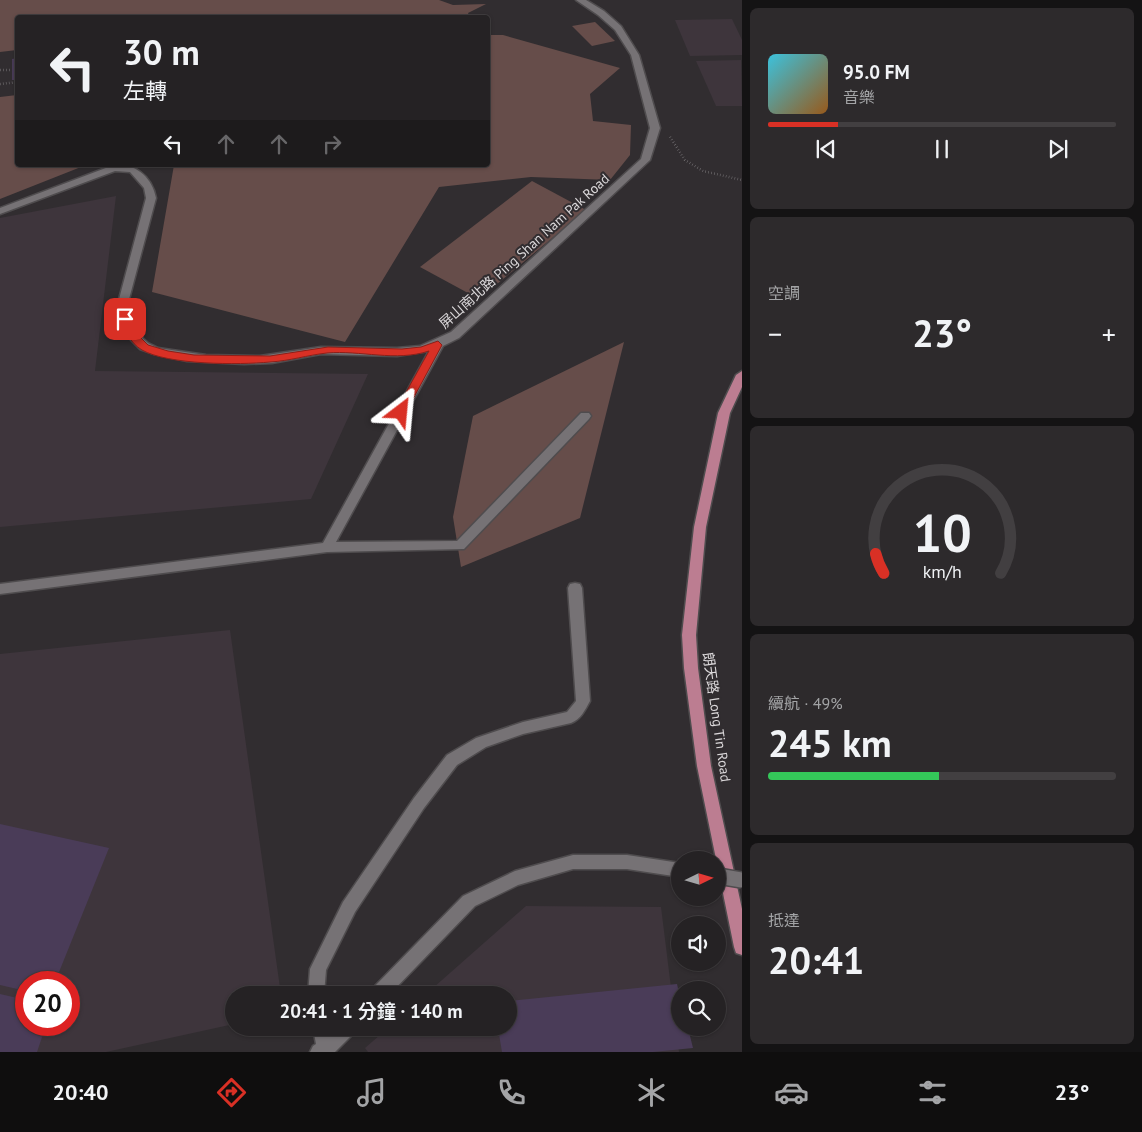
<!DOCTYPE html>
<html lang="zh-TW">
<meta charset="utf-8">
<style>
:root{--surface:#252224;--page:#2d2a2c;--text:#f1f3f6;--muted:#a3a4a6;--line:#423f41;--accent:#d93025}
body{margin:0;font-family:"PT Sans","Noto Sans TC",sans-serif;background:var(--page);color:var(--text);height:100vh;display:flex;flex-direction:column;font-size:19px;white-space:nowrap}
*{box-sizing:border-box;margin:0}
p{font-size:16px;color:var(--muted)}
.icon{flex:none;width:28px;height:28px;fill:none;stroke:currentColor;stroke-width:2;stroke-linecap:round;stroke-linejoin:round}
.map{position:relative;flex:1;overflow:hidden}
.side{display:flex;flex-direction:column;gap:8px;padding:8px;background:#141314;width:400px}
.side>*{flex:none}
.hud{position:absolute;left:15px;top:15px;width:475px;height:152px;border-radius:5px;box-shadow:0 1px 4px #0004,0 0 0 1px var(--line);background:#252224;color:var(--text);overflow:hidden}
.needle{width:32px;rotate:85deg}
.buttons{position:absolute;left:671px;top:851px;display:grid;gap:10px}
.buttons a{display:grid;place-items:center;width:55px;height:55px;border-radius:50%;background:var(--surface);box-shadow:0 1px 4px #0004,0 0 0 1px var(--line);font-size:25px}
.speed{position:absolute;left:15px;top:971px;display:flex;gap:10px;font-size:25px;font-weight:700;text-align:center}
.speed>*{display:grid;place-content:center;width:65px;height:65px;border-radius:50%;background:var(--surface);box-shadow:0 1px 4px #0004,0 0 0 1px var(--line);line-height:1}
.speed .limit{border:8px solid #d22;background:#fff;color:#111}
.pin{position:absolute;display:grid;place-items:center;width:42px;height:42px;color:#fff;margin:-21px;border-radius:10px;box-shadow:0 2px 8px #0006}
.me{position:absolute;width:55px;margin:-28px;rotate:29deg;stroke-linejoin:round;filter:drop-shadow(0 0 4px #0008)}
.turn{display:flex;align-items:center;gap:18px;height:105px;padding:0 25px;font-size:22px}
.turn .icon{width:65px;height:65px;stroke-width:2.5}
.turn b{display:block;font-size:35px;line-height:42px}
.lanes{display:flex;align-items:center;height:48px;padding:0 25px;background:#0003;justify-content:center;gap:25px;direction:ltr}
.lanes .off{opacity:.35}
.big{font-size:38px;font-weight:600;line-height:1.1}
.side .card{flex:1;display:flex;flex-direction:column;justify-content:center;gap:8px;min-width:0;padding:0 18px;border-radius:8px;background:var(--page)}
.side .dial{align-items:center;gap:0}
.dial svg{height:130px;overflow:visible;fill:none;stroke:var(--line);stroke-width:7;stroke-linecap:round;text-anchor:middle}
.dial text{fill:var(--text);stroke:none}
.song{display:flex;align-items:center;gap:15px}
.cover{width:60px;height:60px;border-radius:8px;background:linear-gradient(135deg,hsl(190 70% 55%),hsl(30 70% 35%))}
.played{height:5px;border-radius:2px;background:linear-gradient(90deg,var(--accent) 20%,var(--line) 20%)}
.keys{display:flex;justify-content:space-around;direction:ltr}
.heat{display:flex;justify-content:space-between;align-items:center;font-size:28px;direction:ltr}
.charge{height:8px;border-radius:4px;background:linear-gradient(90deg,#34c759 49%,var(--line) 0)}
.trip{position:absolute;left:225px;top:986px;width:292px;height:50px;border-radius:25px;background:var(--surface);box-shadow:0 1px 4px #0004,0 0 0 1px var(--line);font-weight:600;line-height:50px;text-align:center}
.dock{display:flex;height:80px;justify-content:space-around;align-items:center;background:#0f0e0e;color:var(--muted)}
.dock .icon{width:35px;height:35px}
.dock .on{color:var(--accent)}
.dock b{font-size:22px;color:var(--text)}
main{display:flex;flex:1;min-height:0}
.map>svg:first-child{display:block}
.built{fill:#3e353c;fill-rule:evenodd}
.green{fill:#664d4a}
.building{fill:#4a3c58}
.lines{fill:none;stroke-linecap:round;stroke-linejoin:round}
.minor-casing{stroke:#4f4c4e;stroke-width:3}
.major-casing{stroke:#4f4c4e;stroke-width:3}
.path{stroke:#817e80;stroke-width:2.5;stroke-dasharray:0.5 2.5;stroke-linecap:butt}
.minor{fill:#767275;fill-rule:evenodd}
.major{fill:#bc7d91;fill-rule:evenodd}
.minor-bridge-casing{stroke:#4f4c4e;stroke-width:18;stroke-linecap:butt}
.minor-bridge{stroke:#767275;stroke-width:15}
.route{fill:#d93025;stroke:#8d1f18}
.labels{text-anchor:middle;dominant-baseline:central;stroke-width:4;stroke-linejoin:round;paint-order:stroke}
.street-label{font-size:14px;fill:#dbd8da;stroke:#312d30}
</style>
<main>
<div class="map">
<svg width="742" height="1052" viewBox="0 0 742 1052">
<rect width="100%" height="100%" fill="#312d30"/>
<g class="built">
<polygon points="732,19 742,40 742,55 690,56 675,20"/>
<polygon points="741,60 742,106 716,106 696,61"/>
<polygon points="116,196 95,371 368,374 311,499 0,527 0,218"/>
<path d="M 230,630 L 281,995 L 234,995 L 234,1024 L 106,1052 L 0,1052 L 0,654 ZM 26,982 L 69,982 L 69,1025 L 26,1025 Z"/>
<polygon points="526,906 661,907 679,1052 368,1052 365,1048 388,1028 509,1028 509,995 425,995"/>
</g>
<g class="green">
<polygon points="0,0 439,0 453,5 486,4 468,13 470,18 18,18 17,50 0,52"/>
<polygon points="595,22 615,41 592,46 572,26"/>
<polygon points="488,35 503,35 620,68 590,94 593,121 631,125 630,155 610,180 531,177 439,187 345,342 152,292 174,165 488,165"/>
<polygon points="17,95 18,165 86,165 0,199 0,97"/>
<polygon points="532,181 586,210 479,299 420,267"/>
<polygon points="624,342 580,518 461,567 453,517 473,416"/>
</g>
<g class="building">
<polygon points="18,58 18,80 12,80 12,59"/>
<polygon points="0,824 109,848 55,982 26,982 26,991 0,985"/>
<polygon points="677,984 680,997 680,1028 688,1028 693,1048 653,1052 502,1052 498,1028 509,1028 509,1001"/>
<polygon points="0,994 26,1000 26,1025 46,1025 37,1052 0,1052"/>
</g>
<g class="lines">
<defs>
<g id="minor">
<path d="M 576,0 L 586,0 L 604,11 L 621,26 L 639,55 L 660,128 L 650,160 L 459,338 L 443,346 L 336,542 L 457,541 L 581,413 L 589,413 L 591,416 L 589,419 L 464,549 L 327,552 L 0,594 L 0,584 L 323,543 L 429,351 L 397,356 L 321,354 L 272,363 L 244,364 L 187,361 L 154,354 L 140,349 L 131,340 L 123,327 L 118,303 L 146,198 L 144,188 L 130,172 L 115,171 L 0,214 L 0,208 L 111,166 C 133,161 152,176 156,198 L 128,303 L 136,332 L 148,343 L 158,348 L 206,355 L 260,356 L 321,347 L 397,348 L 420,346 L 451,332 L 641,159 L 650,128 L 631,55 L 615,30 L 598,15 Z"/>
<path d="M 575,583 L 580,584 L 582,588 L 590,701 C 585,710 581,719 571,723 L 523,734 L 486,747 L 457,765 L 424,808 L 355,912 L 326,970 L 324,995 L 308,995 L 310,969 L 343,902 L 414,798 L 447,755 L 476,738 L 523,722 L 567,712 L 576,701 L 568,588 L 570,584 Z"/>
<polygon points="573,855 627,855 680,863 680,877 627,869 573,869 518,885 475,906 389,995 370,995 372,989 463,896 515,871"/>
<polygon points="313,1028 329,1028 331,1032 336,1028 355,1028 353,1034 335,1052 310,1052 313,1046 316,1044"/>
</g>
<polygon id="major" points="742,371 742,387 730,413 706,527 696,635 698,668 711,766 742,909 742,955 736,953 734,947 697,766 684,668 682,635 694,527 718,413 736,375"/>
</defs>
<use href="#minor" class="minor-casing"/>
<use href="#major" class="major-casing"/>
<g class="path">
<polyline points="0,70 12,70"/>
<polyline points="0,84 18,82"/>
<polyline points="670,137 685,160 703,171 742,180"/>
</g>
<use href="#minor" class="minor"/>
<use href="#major" class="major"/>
<defs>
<polyline id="minor-bridge" points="718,876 742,880"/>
</defs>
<use href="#minor-bridge" class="minor-bridge-casing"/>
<use href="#minor-bridge" class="minor-bridge"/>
</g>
<path class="route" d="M 125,316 L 128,317 L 136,333 L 148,345 L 168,351 L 194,355 L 270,356 L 328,347 L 402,349 L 421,347 L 438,341 L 442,345 L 406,412 L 401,416 L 395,412 L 429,351 C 396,362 360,350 327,353 C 308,355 289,361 270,362 C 239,365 168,365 142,350 C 130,343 125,330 120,319 Z"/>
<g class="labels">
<g class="street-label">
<text transform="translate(524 251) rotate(-42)">屏山南北路 Ping Shan Nam Pak Road</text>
<text transform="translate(717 717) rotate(82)">朗天路 Long Tin Road</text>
</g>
</g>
</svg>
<div class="buttons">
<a><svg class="needle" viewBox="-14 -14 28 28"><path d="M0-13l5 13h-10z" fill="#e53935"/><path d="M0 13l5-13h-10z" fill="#a3a4a6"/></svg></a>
<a><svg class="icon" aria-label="sound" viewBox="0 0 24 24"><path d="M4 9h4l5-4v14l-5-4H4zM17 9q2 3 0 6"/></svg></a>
<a><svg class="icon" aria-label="search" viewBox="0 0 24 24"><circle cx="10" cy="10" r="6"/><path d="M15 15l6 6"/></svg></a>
</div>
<div class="speed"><div class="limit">20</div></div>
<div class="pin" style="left:125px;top:319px;background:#d93025"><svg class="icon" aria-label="arrive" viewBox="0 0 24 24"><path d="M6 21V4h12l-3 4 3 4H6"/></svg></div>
<svg class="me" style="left:401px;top:412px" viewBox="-20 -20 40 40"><path d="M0-17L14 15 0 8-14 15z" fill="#d93025" stroke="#fff" stroke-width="4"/></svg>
<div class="trip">20:41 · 1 分鐘 · 140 m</div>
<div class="hud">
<div class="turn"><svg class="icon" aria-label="left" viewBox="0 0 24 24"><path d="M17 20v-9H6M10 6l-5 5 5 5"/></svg><div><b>30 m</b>左轉</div></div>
<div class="lanes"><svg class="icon" aria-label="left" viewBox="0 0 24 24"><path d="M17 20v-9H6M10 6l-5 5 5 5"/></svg><svg class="icon off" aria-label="ahead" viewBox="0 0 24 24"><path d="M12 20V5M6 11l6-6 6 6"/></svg><svg class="icon off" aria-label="ahead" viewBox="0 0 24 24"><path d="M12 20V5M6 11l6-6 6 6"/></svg><svg class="icon off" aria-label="right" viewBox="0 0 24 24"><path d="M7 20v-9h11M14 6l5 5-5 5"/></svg></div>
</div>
</div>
<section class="side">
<div class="card">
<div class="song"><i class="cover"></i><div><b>95.0 FM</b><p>音樂</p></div></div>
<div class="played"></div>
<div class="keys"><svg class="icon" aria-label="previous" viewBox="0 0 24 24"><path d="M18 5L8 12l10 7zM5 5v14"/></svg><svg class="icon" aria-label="pause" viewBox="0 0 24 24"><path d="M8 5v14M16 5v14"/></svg><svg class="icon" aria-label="next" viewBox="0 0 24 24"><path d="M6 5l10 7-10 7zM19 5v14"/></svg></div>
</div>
<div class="card"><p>空調</p>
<div class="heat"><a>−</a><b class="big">23°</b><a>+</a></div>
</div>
<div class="card dial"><svg viewBox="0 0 100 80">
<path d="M14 69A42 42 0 1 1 86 69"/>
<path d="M14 69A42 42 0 0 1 9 57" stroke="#d93025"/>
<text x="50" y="56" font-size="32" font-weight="700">10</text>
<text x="50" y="72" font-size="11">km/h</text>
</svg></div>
<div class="card"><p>續航 · 49%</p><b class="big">245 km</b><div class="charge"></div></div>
<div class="card"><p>抵達</p><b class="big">20:41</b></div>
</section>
</main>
<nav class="dock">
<b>20:40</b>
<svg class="icon on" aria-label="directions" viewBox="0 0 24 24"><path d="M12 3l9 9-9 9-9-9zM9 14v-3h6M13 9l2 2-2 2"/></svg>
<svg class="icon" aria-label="music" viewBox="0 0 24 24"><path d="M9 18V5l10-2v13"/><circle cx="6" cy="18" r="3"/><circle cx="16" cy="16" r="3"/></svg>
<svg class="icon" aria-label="phone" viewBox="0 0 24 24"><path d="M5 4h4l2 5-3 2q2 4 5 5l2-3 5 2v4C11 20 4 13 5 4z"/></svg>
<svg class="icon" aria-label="climate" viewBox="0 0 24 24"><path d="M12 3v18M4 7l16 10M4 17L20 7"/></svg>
<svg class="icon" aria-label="car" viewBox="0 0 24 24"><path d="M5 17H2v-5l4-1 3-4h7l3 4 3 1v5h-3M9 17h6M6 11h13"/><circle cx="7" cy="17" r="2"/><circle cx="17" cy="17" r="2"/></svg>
<svg class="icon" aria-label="filters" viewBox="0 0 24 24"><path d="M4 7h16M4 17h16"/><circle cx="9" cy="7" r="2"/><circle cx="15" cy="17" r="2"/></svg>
<b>23°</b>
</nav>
